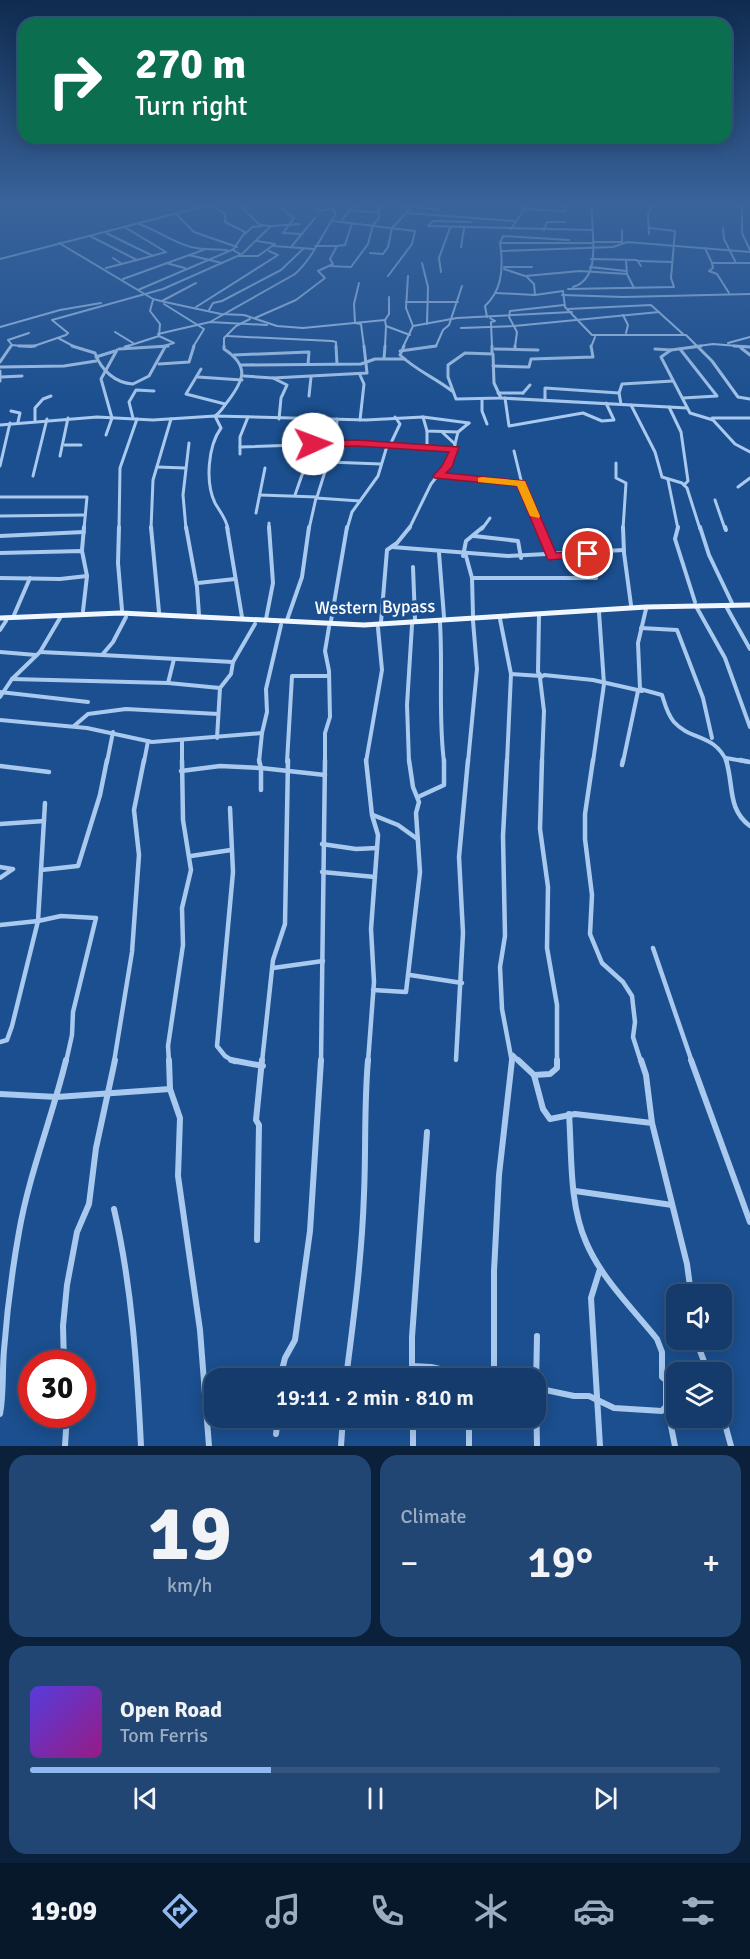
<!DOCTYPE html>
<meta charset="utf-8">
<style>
:root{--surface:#143b6b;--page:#214673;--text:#f1f3f6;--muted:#9dadc1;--line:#33557e;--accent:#90b9f0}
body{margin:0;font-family:Signika,sans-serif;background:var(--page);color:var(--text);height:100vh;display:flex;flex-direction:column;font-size:22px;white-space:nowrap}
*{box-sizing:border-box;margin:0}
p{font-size:20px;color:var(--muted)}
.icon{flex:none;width:33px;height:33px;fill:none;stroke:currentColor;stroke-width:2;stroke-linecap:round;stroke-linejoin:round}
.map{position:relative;height:1446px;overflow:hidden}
.drawer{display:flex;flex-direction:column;gap:9px;padding:9px;background:#0b203b;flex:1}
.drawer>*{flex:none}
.top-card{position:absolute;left:18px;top:18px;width:714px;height:126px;border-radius:18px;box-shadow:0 3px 15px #0003,0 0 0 2px var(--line);background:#0b6e4f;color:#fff;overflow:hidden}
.buttons{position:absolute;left:666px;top:1284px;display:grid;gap:12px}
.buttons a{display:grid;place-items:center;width:66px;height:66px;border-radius:12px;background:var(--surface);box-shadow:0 3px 15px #0003,0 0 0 2px var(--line);font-size:30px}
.speed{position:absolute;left:18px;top:1350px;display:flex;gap:12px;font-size:30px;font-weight:700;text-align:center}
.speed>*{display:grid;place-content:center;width:78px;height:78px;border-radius:50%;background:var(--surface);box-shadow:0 3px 15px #0003,0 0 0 2px var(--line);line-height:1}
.speed .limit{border:9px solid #d22;background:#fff;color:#111}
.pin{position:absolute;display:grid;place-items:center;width:51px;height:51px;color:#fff;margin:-26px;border:3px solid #fff;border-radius:50%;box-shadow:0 2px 6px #0007}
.me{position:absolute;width:66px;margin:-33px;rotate:88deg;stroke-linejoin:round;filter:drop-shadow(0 0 4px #0008)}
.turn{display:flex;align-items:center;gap:21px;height:126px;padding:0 18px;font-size:27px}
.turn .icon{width:78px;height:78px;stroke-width:2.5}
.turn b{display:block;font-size:42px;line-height:51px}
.big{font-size:45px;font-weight:600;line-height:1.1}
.drawer .tile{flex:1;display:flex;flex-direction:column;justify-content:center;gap:9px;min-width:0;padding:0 21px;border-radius:18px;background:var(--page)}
.drawer .dial{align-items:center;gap:0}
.dial b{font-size:78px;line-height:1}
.song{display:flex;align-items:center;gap:18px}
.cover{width:72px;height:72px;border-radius:9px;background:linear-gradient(135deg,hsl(250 70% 55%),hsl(310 70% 35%))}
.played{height:6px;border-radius:3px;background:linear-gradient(90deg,var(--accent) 35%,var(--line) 35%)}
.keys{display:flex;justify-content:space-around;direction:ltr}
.heat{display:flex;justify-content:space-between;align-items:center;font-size:33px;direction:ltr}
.drawer .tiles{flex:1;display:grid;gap:9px;grid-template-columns:1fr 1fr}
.tile:last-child{grid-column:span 2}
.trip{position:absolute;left:204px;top:1368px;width:342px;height:60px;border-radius:18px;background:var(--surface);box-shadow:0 3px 15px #0003,0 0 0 2px var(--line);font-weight:600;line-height:60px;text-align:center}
.tabs{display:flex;height:96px;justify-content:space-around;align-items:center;background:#08182b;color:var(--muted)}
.tabs .icon{width:42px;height:42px}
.tabs .current{color:var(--accent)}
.tabs b{font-size:27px;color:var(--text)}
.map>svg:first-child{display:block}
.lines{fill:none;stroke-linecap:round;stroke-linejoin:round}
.minor-far4{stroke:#a9c9ee;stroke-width:2}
.minor-far3{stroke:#a9c9ee;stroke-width:3}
.minor-far2{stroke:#a9c9ee;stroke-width:4}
.minor-far1{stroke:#a9c9ee;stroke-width:4.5}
.minor{stroke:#a9c9ee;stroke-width:6}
.primary{stroke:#f0f6ff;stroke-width:5}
.route{fill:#e11d48;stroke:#92132f;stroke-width:1.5}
.slow{fill:#f59e0b}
.labels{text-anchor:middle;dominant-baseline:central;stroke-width:6;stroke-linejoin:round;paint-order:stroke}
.street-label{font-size:18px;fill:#fff;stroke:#1b4f8f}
</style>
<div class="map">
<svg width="750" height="1446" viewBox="0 0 750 1446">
<rect width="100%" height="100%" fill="#1b4f8f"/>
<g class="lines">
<g class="minor-far4">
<polyline points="212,205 225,214 225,222 245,232 233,250 240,254"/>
<polyline points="239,205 260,225 270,226"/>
<polyline points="400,205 440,210"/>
<polyline points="742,205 742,233 750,250"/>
<polyline points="281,208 294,218 283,233 302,234"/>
<polyline points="523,209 565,211 567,205"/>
<polyline points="349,211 379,212"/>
<polyline points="407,213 514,221"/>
<polyline points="176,214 194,232 237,247"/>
<polyline points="342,220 354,205"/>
<polyline points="333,221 415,231 412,244 388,276"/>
<polyline points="471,222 433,221 428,226 593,230"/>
<polyline points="126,228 166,252 137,260"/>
<polyline points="723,228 724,239 736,263"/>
<polyline points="511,229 527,205"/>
<polyline points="544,230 547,222 565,222"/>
<polyline points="106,233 153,256"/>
<polyline points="245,234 252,227 262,226"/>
<polyline points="649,234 648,214 654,205"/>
<polyline points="90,236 137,260 106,268"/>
<polyline points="593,242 622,242 622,230"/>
<polyline points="59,243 153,299 165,302 221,314 244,315 277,326 303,328 385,320 389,314 389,297"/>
<polyline points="500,243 503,236 569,240"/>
<polyline points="274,246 314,249"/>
<polyline points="337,246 345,245 352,223"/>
<polyline points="291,247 315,218"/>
<polyline points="461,247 464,229"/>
<polyline points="705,248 712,263"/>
<polyline points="206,249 227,250"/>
<polyline points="501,251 500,243 593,243"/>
<polyline points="370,253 383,254 388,247 392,228 411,208"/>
<polyline points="189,255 222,263"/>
<polyline points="239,256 258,256 275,244 257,241"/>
<polyline points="113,258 122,264"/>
<polyline points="0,259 209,205"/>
<polyline points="591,259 637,260 641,266"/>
<polyline points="626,260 627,274 634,288"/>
<polyline points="639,261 672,262"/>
<polyline points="166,263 185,268"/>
<polyline points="422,263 428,287 427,324"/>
<polyline points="712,263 713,268 709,271 717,274 729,293"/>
<polyline points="712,263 750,263"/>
<polyline points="329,266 351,267 368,244 373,225 379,218 379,205"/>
<polyline points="504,267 532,267"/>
<polyline points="590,267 626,271"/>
<polyline points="504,269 525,276 580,271 627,274"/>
<polyline points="441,272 439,258 450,228"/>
<polyline points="408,276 406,308 413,326"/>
<polyline points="526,276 534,284 535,295"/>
<path d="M 123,279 L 206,249 C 182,249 162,232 139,224"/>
<polyline points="359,283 354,304 355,323 361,324 364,347"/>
<path d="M 573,287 C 604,278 590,229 592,205"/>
<polyline points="568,289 674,287 671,278 675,231 650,228"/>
<polyline points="138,290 234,249"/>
<polyline points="563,291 565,307 592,335 686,335 698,347"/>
<polyline points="496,293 535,295 563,291"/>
<polyline points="562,295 623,297 750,294"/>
<polyline points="153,300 150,311 160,324 159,336 174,343 160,347"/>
<polyline points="162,301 196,283"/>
<polyline points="406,302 458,302"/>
<polyline points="164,304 204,329 193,347"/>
<polyline points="196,307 278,255 269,251"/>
<polyline points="568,309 651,305 683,334"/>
<polyline points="209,310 213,303 222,301 281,270 303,249"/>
<polyline points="623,315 628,325 626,333"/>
<path d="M 487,317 L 485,306 C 501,291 503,272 501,251 L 613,247 L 627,242 L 750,252"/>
<polyline points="255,318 296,300 325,278 318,271 333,264 330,259 337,246 315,246"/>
<polyline points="490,318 495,321 491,322 492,347"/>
<polyline points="385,320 386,326 410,335"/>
<path d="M 210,322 L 295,274 C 313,258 322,234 336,214 L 333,208 L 318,211"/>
<polyline points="0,327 60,310 101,303"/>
<polyline points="461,328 514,326 659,312"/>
<polyline points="115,332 133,343"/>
<polyline points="29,333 8,340 12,345 31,347 66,335 68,333 52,320 163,289 242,254 271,226 300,224"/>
<polyline points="158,334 210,322 267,325"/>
<polyline points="227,336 332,341 336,342 336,347"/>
<polyline points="58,338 75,347"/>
<polyline points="728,343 750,337"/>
<polyline points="10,347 12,345"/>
<polyline points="125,347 159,336"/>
<polyline points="224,347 224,338 236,326 250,319"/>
<polyline points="385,347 386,326"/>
<polyline points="403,347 413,326 457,318 572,312"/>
<polyline points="427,347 436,346 443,330 449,325 462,286"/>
<polyline points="515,347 517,332 509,317 510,311 564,305"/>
<polyline points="591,347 595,337"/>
<polyline points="691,347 713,344 750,347"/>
</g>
<g class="minor-far3">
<polyline points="19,346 35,346"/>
<path d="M 72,346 L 95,353 C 101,370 115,383 133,384 L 149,376 L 165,347"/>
<path d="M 224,346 L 224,349 C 250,366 244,380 228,401 C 223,407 221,412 215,416 L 221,428 C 208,446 205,482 215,503 C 220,512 226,518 228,529"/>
<polyline points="336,346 337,364"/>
<path d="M 404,346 L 400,355 C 417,371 434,377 452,391"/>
<polyline points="492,346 492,353"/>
<polyline points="697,346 712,361 738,397 750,399"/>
<polyline points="701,346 671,350 661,357 690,413 713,420 735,444 750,452"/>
<polyline points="734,346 750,347"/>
<polyline points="125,347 129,346"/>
<polyline points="741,348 750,355"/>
<polyline points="119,349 168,346"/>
<polyline points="495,349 538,350"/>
<polyline points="515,349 515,346"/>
<polyline points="655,349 671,350"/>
<polyline points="680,349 717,396 683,398"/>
<polyline points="400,351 436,346"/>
<polygon points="465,353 493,354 494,383 501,398 456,399 448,377 448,365"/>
<polyline points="234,355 309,352 308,364"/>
<polyline points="96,357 115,351"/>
<polyline points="384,358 385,346"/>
<polyline points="0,362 11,346"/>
<polyline points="159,364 189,362 194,346"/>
<polyline points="241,365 361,364 375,359 405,359"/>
<polyline points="493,366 529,367 531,359 593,357 591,346"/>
<polyline points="0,367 64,366 96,361"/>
<polyline points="201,369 186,394 225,404"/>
<polyline points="0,371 0,381"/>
<polyline points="360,375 364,384 360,420"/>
<polyline points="244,376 273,378 287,385 281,398 279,419"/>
<polyline points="1,377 22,376"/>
<polyline points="198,377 242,380"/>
<polyline points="273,378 367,373 364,346"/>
<polyline points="498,393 523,393"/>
<polyline points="523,393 530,385"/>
<polyline points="309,396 311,377"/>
<polyline points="501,398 687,408"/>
<polyline points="505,398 509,426 583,413 602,421 614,420 606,403"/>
<polyline points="545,399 545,388 619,393"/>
<polyline points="482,400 482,411 487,424"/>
<polyline points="621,404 619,393 622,384 673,381"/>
<polyline points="631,405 655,452 662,477 682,483 687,488 700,529"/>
<polyline points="669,407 681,432 688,481 684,485"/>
<polyline points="11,411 20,413 18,422"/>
<polyline points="423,417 469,423"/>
<polyline points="133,418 129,402 136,390 154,391"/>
<polyline points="712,418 750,418"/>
<polyline points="35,420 35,408 43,399 51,396"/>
<polyline points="0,425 97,417 153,420 215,416 366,420 423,417 427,431 458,432 469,423"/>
<polyline points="106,435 112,418 101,379 117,350"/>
<polyline points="336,443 337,419"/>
<polyline points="455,444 458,432"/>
<polyline points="65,445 81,445"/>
<polyline points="390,445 400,424 395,417"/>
<polyline points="427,446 456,449"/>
<polyline points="240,447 357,443 387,445"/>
<polyline points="514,451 522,484 540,529"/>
<polyline points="240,454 240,437 248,417"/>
<polyline points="60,456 68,418"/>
<polyline points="616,463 616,478 626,483 623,529"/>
<polyline points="0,466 10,423"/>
<polyline points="157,467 185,468"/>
<polyline points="33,476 47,419"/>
<polyline points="439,476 521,484"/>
<polyline points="668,480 678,529"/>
<polyline points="738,487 750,478"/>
<polyline points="260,495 317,497 328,462 381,464"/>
<polyline points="295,495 302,475 312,463 312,420"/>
<polyline points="0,497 87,497 84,529"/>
<polyline points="715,500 725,529"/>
<polyline points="256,513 265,468"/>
<polyline points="0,516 85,515"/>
<polyline points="269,523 269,529"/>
<polyline points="119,529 120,468 137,419"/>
<polyline points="151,529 153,480 171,419"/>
<polyline points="186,529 183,495 189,443"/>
<polyline points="309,529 316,498 360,501"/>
<polyline points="347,529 352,512 378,476 387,446 427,446 427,431"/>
<polyline points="409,529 431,484 453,456 455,444 443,433"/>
<polyline points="482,529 490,518"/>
</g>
<g class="minor-far2">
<polyline points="119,527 118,563 122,610"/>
<polyline points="151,527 159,612"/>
<polyline points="186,527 197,587 199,615"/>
<polyline points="227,527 242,617"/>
<polyline points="540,527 552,557"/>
<polyline points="623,527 624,553 631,605"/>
<polyline points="678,527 675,539 695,602"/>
<polyline points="700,527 709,555 732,603"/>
<polyline points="725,527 726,530"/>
<polyline points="0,536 84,532"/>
<polyline points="474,536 518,541 521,558"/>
<polyline points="392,547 508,556 624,550"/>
<polyline points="82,550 84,527"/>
<polyline points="0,553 82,551 87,576 83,611"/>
<polyline points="439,553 444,617"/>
<polyline points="463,556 466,541 483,527"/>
<polyline points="466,556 472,578 473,615"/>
<polyline points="413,567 415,619"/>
<polyline points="0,578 60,579 87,576"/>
<polyline points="472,578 596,578"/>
<polyline points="198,583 235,579"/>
<polyline points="697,608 725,658 750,727"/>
<polyline points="727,608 750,649"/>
<path d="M 646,609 L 638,643 L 640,689 L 662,695 C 665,704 667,714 674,722 C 691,741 714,733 727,762"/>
<polyline points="14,615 30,578"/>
<polyline points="266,619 273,583 269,527"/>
<polyline points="500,619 511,674 507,762"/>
<polyline points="287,620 302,577 309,527"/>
<polyline points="331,621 347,527"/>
<polyline points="381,622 387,550 397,543 410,527"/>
<path d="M 440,623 C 443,670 438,715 444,762"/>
<polyline points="641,628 677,630 703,698 712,738"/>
<polyline points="0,630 6,621"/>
<polyline points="0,652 36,655"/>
<polyline points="40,652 102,655 113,642 126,617"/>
<polyline points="102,655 233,662"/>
<polyline points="511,674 541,676 538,672 539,616"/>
<polyline points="12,679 168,683 220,688"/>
<polyline points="168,683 174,659"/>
<polyline points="0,692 88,702"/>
<polyline points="0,697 12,679 40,652 60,618"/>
<polyline points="0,720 87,728 152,742 262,733 267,712 266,689 281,625"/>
<polyline points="74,726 88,714 126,709 218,714"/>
<polyline points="217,738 220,688 231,674 233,662 255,624"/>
<polyline points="182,741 182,762"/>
<polyline points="726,758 749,762"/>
<polyline points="107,762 113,732"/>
<polyline points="144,762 148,741"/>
<polyline points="259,762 262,733"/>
<polyline points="287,762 292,676 329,676"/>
<polyline points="325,762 325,733 330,717 329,671 325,651 329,627"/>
<polyline points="366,762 382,670 378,628"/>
<polyline points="409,762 407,705 412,625"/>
<polyline points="468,762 477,669 473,621"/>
<polyline points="542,762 544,711 540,678 544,675 593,680 642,691"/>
<polyline points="593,762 604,684 599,612"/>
<polyline points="623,762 638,691"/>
</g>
<g class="minor-far1">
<polyline points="259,760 261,768 325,775"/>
<polyline points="366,760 372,815 378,835 371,929 374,982 368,1062"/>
<polyline points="507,760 503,836 505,936 500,967 502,1009 512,1062"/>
<polyline points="542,760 540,829 548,887 547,948 557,1005 557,1062"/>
<polyline points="593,760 585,814 585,839 592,895 590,934 602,963 623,982 632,996 635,1022 633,1037 641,1062"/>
<path d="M 726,760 C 734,785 727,809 750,826"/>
<polyline points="740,760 750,762"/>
<polyline points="622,765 623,760"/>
<polyline points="0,766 49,772"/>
<polyline points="181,771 220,766 261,768 261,790"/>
<polyline points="418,797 444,785 444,760"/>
<polyline points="230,808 233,872 217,1046 225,1056 235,1062"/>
<polyline points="373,815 398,825 416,838"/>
<polyline points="0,824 44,821"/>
<polyline points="322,844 356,849 377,848"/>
<polyline points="191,856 231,850"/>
<polyline points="0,867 12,869"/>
<polyline points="41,870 45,803"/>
<polyline points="322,872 375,877"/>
<polyline points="0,878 13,869"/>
<polyline points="0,925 38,921 12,1026 7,1040 0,1042"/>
<polyline points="653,948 692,1062"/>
<polyline points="273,968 323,961"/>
<polyline points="410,975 462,983"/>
<polyline points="373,990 406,992 420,872 416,813 419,802 413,787 409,760"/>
<polyline points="513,1055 520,1062"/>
<polyline points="456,1060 463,933 459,857 468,760"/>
<polyline points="66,1062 72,1035 73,1012 96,918 61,916 38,921 41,870 78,866 100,795 107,760"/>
<polyline points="114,1062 132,952 139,855 134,810 144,760"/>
<polyline points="169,1062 168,1046 183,945 182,908 191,870 183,820 182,760"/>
<polyline points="262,1062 273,960 285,924 288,760"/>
<polyline points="321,1062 325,760"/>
</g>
<g class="minor">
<polyline points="231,1060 263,1066"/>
<polyline points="518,1060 534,1075 543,1109 550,1119 575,1114 652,1123 687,1264 691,1294"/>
<polyline points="641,1060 646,1075 652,1123"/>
<polyline points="691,1060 750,1222"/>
<polyline points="534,1075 550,1074 557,1068 557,1060"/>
<polyline points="170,1089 180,1118 178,1176 200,1330 209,1446"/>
<polyline points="0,1094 57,1097 170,1089 169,1060"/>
<path d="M 569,1114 C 572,1155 569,1204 586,1242 C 601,1278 633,1309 657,1339 L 662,1352 L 662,1377 L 676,1389"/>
<polyline points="575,1191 672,1205"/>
<path d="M 114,1209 C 132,1287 137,1366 141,1446"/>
<polyline points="257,1240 259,1125 256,1120 262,1060"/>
<polyline points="600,1269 591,1298 600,1446"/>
<polyline points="696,1340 708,1372"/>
<polyline points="64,1364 63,1326 67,1285 77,1232 89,1204 96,1148 115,1060"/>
<polyline points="412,1366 431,1367 480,1378"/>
<polyline points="280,1378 285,1358 295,1340 310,1231 321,1060"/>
<path d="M 346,1378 C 354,1317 362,1255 364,1194 C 366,1149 364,1105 368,1060"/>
<polyline points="412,1378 412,1337 427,1132"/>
<polyline points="494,1378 494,1271 499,1175 512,1060"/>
<polyline points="536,1387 537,1336"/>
<polyline points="536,1388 574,1396 589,1396 614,1408 662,1411 666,1406 666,1383"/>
<polyline points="536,1390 537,1446"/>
<polyline points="667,1406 675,1446"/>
<polyline points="722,1413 731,1446"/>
<path d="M 0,1414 C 4,1393 2,1372 4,1350 C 7,1311 12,1271 19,1232 C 29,1174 52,1118 66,1060"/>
<polyline points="413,1418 413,1446"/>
<polyline points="469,1418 469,1446"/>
<polyline points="276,1434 278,1418"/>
<polyline points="65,1446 67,1414"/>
<polyline points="341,1446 343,1418"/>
</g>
<polyline class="primary" points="0,618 121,613 364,625 646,607 750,605"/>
</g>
<linearGradient id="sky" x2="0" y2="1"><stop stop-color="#0f2b4f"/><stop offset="0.5" stop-color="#39639b"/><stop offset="1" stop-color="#39639b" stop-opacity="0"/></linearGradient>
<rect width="750" height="408" fill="url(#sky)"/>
<polygon class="route" points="357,440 459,447 452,467 446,473 525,481 556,553 588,550 594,554 588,557 548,560 517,486 435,478 433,476 442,466 449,452 357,446 313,447 308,444 313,441"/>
<polygon class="slow" points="482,477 525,481 540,516 539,518 530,516 517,486 478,482 478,478"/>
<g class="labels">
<g class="street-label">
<text transform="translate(375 607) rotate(-1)">Western Bypass</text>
</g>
</g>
</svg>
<div class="buttons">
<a><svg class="icon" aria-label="sound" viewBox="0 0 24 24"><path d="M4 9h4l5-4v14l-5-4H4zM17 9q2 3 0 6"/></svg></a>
<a><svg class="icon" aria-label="layers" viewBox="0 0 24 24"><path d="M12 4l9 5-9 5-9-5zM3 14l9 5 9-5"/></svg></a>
</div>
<div class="speed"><div class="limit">30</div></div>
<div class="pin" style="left:588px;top:554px;background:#d93025"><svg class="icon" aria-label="arrive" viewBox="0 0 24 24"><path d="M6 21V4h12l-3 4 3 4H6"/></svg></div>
<svg class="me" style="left:313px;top:444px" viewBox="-20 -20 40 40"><circle r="19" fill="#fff"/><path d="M0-13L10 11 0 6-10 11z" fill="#e11d48"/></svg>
<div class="trip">19:11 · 2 min · 810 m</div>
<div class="top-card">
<div class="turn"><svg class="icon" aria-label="right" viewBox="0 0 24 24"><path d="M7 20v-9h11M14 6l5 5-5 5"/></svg><div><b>270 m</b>Turn right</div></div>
</div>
</div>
<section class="drawer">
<div class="tiles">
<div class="tile dial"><b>19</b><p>km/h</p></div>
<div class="tile"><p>Climate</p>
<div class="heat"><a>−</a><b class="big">19°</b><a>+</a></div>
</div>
<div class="tile">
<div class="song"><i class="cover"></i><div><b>Open Road</b><p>Tom Ferris</p></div></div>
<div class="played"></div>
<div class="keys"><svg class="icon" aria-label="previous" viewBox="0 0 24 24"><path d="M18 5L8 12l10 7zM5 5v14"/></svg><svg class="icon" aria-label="pause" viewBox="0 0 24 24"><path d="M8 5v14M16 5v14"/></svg><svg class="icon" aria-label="next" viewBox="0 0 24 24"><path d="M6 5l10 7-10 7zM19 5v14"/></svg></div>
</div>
</div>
</section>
<nav class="tabs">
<b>19:09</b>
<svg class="icon current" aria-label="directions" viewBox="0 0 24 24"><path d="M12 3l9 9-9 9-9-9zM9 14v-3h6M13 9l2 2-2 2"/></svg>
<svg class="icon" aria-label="music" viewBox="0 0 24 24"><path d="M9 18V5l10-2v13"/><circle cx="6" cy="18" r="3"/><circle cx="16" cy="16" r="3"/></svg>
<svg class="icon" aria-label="phone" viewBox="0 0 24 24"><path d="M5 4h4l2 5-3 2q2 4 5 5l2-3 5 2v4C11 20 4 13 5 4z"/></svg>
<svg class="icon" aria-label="climate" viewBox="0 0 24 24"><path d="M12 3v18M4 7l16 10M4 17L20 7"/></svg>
<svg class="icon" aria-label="car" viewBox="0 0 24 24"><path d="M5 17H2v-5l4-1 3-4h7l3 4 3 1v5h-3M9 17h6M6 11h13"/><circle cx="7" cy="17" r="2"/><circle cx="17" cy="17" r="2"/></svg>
<svg class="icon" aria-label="filters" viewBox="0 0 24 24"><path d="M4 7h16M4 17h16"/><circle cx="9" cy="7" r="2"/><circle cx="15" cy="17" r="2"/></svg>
</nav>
